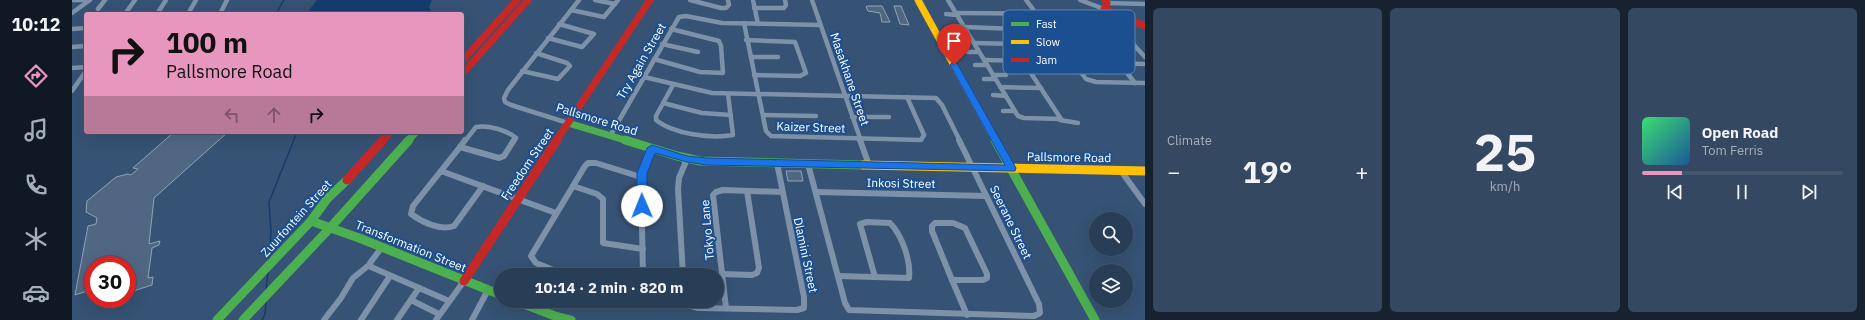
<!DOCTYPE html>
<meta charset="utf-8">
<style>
:root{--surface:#283e57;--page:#344961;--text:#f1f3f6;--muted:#a5aeba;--line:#44576d;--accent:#e797bd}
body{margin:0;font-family:"IBM Plex Sans",sans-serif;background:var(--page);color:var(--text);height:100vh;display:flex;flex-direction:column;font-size:15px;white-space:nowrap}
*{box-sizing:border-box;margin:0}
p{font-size:13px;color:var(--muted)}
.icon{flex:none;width:22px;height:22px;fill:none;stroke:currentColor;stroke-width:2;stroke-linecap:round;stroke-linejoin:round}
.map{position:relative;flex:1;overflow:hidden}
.details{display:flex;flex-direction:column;gap:8px;padding:8px;background:#162230;width:720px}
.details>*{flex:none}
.banner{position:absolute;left:12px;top:12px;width:380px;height:122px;border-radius:4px;box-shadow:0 4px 16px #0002,0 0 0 1px var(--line);background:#e797bd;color:#111;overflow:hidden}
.fabs{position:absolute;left:1017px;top:212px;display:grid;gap:8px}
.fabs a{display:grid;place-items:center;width:44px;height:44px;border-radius:50%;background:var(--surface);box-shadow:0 4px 16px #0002,0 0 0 1px var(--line);font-size:20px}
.speed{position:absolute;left:12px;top:256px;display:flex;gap:8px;font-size:20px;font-weight:700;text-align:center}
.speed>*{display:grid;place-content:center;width:52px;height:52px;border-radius:50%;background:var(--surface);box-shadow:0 4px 16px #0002,0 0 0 1px var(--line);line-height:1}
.speed .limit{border:6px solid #d22;background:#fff;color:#111}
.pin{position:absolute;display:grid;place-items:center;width:34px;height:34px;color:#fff;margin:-41px -17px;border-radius:50% 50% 50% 0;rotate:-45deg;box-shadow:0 0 4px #0007}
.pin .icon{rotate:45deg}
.me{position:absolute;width:44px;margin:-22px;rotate:359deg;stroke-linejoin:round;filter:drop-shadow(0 0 3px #0008)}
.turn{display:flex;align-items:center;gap:14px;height:84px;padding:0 16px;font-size:18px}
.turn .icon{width:52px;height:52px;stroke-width:2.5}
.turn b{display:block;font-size:28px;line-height:34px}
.lanes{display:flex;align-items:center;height:38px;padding:0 16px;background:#0003;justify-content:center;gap:20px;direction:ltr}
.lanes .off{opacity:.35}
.big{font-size:30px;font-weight:800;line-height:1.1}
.details .card{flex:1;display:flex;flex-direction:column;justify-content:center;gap:6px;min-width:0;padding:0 14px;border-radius:6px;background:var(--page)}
.details .dial{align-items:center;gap:0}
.dial b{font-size:52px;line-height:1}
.song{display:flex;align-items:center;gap:12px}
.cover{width:48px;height:48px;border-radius:6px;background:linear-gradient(135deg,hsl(140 70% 55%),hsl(210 70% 35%))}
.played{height:4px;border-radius:2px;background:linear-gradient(90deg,var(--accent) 20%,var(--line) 20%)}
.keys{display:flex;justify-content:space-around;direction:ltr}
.heat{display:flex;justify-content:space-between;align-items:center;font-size:22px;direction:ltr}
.details .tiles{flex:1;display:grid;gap:8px;grid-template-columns:repeat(3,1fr)}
.trip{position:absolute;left:422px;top:268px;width:230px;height:40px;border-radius:20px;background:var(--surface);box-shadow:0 4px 16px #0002,0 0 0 1px var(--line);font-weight:800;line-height:40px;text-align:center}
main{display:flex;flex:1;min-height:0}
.tab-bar{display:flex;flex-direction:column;width:72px;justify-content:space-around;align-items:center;background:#101923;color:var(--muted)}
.tab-bar .icon{width:28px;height:28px}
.tab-bar .current{color:var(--accent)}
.tab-bar b{font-size:18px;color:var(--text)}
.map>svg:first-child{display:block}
.water{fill:#153c6e}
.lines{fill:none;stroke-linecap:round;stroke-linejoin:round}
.stream{stroke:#153c6e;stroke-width:1.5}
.building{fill:#506783;stroke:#92a2b6}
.street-far1{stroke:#7d92a8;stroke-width:4.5}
.street{stroke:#7d92a8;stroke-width:6}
.fast-far1{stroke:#4caf50;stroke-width:7}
.fast{stroke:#4caf50;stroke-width:9}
.slow-far1{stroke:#ffc107;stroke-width:7}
.slow{stroke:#ffc107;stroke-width:9}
.jam-far1{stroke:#c62828;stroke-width:7}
.jam{stroke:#c62828;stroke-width:9}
.route{fill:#1a73e8;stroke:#114b97}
.labels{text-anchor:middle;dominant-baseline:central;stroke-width:4;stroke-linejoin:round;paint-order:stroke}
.street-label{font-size:12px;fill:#fff;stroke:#1b4f8f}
.key{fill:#1b4f8f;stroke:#5f84b1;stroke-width:1}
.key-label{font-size:11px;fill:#fff}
</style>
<main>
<nav class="tab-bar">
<b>10:12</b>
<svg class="icon current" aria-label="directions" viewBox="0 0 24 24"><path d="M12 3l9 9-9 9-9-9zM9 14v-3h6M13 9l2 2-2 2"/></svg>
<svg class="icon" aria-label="music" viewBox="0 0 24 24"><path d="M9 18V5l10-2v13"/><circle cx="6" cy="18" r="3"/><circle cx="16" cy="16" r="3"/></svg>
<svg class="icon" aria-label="phone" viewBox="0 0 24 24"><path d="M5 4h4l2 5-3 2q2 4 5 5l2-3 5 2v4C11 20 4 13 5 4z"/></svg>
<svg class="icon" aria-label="climate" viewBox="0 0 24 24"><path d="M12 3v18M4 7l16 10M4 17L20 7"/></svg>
<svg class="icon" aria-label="car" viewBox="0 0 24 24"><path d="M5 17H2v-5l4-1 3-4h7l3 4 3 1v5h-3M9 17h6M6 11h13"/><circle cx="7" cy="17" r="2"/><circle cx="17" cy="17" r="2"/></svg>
</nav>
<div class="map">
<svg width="1073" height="320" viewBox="0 0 1073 320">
<rect width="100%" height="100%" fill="#365274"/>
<polygon class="water" points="245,0 360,0 357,7 360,14 234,14"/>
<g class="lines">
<g class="stream">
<polyline points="204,14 212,0"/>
<polyline points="197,260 199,232 197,202 225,132"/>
<polyline points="194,290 196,272"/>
<polyline points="190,320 193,314 194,302"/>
</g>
</g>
<g class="building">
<polygon points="795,6 810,6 818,22 810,22 808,13 796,11 794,7"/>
<polygon points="822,6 829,6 837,25 828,24"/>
<polygon points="102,132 156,132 82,198 77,244 88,241 87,245 80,248 76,278 81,277 80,285 55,293 55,265 21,265 21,289 3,295 16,226 24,224 25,218 14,212 15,201 44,177 56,174 59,175 66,169 61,168"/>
<polygon points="714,171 729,171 731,181 716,181"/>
</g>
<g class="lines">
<g class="street-far1">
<polyline points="0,0 17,0"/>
<polyline points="523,0 543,4"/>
<polyline points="618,0 649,8 654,8 657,5 656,0"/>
<polyline points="681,0 686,24"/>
<polyline points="740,0 789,141"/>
<polyline points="876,0 946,116 952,118 989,119 951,61"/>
<polyline points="954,0 1014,79 1024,82 1073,83"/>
<polyline points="1008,0 1032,9"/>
<polyline points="1035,3 1073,4"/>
<polyline points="682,8 712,8 714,5 713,0"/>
<polyline points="26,9 33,0"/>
<polyline points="499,10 532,17 546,0"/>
<polyline points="0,13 18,0"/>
<polyline points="884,13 1000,14 1018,18 1050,32 1073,57"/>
<polyline points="53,14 63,0"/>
<polyline points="85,14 94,0"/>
<polyline points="116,14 124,0"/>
<polyline points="148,14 155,0"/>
<polyline points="874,14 885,15"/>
<polyline points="672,23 694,131 699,136 849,140 852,135 835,97"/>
<polyline points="881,26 892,27"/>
<polyline points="892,27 945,29"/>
<polyline points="0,29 14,28"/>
<polyline points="975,29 1008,30"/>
<polyline points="476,38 510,47 522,34 487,24"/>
<polyline points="889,39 899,39"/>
<polyline points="674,40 723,42 734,73 728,76 682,75"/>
<polyline points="902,43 1036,46 1051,64"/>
<polyline points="590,44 626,52"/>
<polyline points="0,47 14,46"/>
<polyline points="896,52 907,52"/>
<polyline points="679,57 706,57"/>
<polyline points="582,59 628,72 651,73 649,46 647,41 599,29"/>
<polyline points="912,60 1073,64"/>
<polyline points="1047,63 1063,83"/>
<polyline points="903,65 915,65"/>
<polyline points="0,68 14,67"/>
<polyline points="450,71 486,79 498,66 495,63 464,53"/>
<polyline points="921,75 934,75"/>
<polyline points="572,77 640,93 864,98 870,105 888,141"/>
<polyline points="912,79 923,79"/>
<path d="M 601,85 L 584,116 L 584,120 C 601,134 640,139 661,135 L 656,94"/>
<polyline points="928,87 969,88"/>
<polyline points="0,91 14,71"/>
<polyline points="921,95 934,96"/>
<polyline points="591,103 630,113 659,115"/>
<polyline points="931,111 942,111"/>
<polyline points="691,115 744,116"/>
<polyline points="780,117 817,117"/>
<polyline points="988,120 1006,123"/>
<polyline points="496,123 439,105 433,102 432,98 436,90 507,0"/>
<polyline points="538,136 607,17 614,16 650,23 748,25"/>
<path d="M 393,141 L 404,127 C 416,125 435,130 444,138 L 442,141"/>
</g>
<g class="street">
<polyline points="788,140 797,165"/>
<polyline points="388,147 427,158 432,156 442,140"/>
<path d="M 388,147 L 341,206 L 339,214 C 350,222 368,231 382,226 L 411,186"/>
<polyline points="388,147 393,140"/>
<polyline points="736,164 773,303 777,310 962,316 968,313 967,304 887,140"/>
<polyline points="369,171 484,213"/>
<polyline points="1049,171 1073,204"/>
<polyline points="501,186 525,194 531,199 531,243 571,249"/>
<polyline points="744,192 914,196"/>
<polygon points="863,223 881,223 893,228 915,274 915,278 911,280 880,280 860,231 860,226"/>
<polyline points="310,247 298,263 299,267 377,301"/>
<polyline points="650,274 680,275 685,273 687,268 675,191"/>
<polyline points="494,275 464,263 459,256 513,166 516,163 524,163 569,177"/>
<polyline points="571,275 569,177 571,168 580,148"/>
<polyline points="611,275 606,189 607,178 615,159"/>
<path d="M 766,276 L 837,278 C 839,261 830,235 818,223 L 795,222 L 788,224 L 803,277"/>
<polyline points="880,280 895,315"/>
<polyline points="339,300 367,314"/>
<polyline points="614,301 619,306 626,308 725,310 732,308 732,297 705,163"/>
<polyline points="654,308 641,195 644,192 651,190 710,192"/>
<polyline points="252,320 269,298 281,278 297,265"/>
<polyline points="289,320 318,276"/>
<polyline points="325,320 347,288"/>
<polyline points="364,320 392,281"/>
<polyline points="400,320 416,290"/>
</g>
<g class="fast-far1">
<polyline points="496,123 556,141"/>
<polyline points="919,133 924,141"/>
<polyline points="336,141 344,132"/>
</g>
<g class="fast">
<polyline points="553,140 605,156 628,161 791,165"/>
<polyline points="923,140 1023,320"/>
<polyline points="239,221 287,238 429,295"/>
<polyline points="444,301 483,316 499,320"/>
<polyline points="145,320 239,221 255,199 275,180"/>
<polyline points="171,320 257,229 337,140"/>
</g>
<polyline class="slow-far1" points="846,0 919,133"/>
<polyline class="slow" points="791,165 1073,171"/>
<g class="jam-far1">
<polyline points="1033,0 1035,3 1032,9 1073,26"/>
<polyline points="390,61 445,0"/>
<polyline points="390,74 456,0"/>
<polyline points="310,141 319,132"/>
<polyline points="484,141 578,0"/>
</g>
<g class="jam">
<polyline points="275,180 311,140"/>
<polyline points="392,281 485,140"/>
</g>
</g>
<polygon class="route" points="880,63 885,63 886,65 944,168 943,171 635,165 615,162 583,153 575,173 575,206 570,210 565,206 565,173 575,148 580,145 615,156 635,158 933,165 878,65"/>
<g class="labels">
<g class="street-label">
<text transform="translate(569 61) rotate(-60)">Try Again Street</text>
<text transform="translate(778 79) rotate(71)">Masakhane Street</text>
<text transform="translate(525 119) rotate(17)">Pallsmore Road</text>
<text transform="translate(739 127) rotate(2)">Kaizer Street</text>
<text transform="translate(997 157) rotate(1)">Pallsmore Road</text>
<text transform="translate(455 164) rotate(-56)">Freedom Street</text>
<text transform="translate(829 183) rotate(1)">Inkosi Street</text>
<text transform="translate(224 218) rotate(-48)">Zuurfontein Street</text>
<text transform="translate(939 222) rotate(64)">Seerane Street</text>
<text transform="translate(635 230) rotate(-95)">Tokyo Lane</text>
<text transform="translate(339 246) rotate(22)">Transformation Street</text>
<text transform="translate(734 255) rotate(78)">Dlamini Street</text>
</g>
</g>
<rect x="931" y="10" width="132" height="64" rx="6" class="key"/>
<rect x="939" y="22" width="18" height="4" fill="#4caf50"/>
<rect x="939" y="40" width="18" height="4" fill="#ffc107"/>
<rect x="939" y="58" width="18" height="4" fill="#c62828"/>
<g class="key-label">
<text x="964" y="28">Fast</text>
<text x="964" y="46">Slow</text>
<text x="964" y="64">Jam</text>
</g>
</svg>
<div class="fabs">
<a><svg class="icon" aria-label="search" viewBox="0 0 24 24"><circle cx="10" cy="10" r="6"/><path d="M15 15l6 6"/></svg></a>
<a><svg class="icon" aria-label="layers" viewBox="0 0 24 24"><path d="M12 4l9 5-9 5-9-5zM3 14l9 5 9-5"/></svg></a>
</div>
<div class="speed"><div class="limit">30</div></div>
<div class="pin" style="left:882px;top:65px;background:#d93025"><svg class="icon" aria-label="arrive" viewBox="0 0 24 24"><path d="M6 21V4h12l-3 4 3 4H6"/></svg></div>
<svg class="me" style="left:570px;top:206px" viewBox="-20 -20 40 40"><circle r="19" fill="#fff"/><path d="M0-13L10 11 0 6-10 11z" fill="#1a73e8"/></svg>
<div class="trip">10:14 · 2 min · 820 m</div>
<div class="banner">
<div class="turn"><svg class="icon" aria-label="right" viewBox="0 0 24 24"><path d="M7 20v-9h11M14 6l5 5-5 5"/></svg><div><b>100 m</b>Pallsmore Road</div></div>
<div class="lanes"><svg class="icon off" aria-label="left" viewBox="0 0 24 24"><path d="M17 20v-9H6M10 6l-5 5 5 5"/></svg><svg class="icon off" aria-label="ahead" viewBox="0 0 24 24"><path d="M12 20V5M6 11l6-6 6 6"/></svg><svg class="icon" aria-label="right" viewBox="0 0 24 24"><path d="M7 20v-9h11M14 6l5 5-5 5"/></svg></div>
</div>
</div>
<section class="details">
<div class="tiles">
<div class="card"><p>Climate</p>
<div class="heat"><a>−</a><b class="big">19°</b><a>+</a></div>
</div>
<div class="card dial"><b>25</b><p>km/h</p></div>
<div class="card">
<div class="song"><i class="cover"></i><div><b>Open Road</b><p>Tom Ferris</p></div></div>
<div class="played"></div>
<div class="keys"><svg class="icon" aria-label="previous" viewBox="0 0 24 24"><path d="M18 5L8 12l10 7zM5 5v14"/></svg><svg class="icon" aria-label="pause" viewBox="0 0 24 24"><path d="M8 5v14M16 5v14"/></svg><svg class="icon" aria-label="next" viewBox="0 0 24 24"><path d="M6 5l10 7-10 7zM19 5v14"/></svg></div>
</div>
</div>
</section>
</main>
